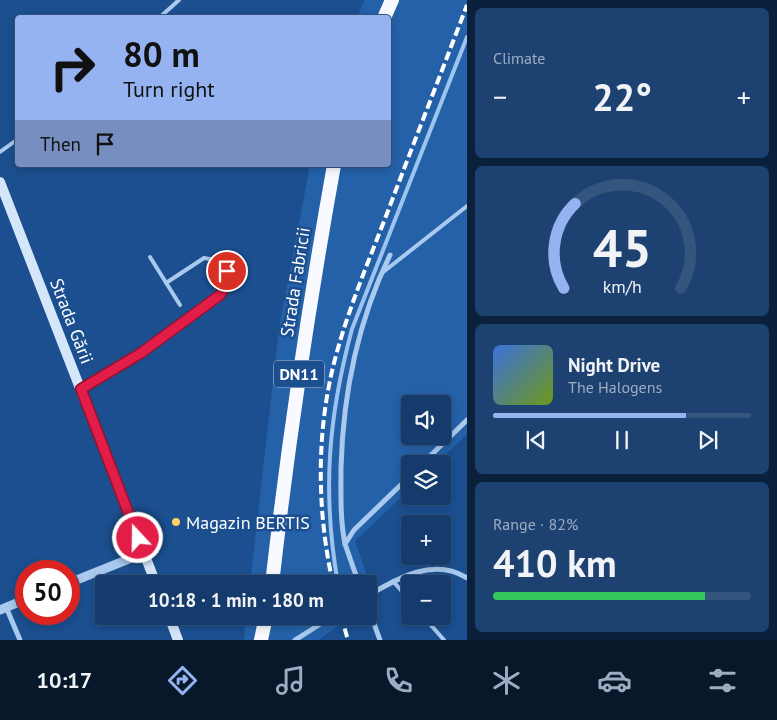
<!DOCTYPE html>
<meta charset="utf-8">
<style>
:root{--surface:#143b6b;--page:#1d4271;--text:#f1f3f6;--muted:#9dadc1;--line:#33557e;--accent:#95b2f1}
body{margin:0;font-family:"PT Sans",sans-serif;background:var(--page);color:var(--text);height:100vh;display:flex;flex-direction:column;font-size:19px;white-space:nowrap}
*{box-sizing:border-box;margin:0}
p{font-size:16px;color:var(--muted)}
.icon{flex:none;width:28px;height:28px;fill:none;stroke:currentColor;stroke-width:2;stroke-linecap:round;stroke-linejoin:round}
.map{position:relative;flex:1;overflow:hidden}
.details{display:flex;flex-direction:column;gap:8px;padding:8px;background:#0b203b;width:310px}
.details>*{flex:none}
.top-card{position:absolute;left:15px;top:15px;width:376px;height:152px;border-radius:5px;box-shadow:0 2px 8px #0003,0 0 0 1px var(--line);background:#95b2f1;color:#111;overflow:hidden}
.buttons{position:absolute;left:401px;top:395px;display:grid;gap:10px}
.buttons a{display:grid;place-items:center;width:50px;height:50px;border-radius:5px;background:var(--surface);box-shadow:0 2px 8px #0003,0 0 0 1px var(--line);font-size:25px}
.speed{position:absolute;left:15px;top:560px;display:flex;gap:10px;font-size:25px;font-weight:700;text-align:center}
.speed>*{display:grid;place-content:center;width:65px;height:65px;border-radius:50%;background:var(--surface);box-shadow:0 2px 8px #0003,0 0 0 1px var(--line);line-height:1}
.speed .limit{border:8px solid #d22;background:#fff;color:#111}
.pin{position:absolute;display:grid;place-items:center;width:42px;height:42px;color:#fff;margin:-21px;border:2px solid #fff;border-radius:50%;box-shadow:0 1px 5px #0007}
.me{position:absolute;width:55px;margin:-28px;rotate:339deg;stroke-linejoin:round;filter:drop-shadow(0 0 4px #0008)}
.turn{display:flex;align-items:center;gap:18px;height:105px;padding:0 25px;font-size:22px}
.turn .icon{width:65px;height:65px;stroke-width:2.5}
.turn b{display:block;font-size:35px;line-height:42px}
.then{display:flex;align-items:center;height:48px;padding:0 25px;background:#0003;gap:10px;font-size:19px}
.big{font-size:38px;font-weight:600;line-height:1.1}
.details .card{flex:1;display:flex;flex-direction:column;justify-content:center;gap:8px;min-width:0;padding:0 18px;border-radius:8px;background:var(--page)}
.details .dial{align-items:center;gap:0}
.dial svg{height:130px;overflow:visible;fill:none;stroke:var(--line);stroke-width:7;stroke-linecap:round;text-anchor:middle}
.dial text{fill:var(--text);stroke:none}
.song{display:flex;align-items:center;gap:15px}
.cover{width:60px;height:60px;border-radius:8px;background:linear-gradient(135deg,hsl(220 70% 55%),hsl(80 70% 35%))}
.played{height:5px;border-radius:2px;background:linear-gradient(90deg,var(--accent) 75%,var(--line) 75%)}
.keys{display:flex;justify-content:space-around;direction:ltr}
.heat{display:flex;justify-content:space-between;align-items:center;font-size:28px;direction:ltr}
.charge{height:8px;border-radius:4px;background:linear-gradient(90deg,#34c759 82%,var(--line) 0)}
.trip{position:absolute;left:95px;top:575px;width:282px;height:50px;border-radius:5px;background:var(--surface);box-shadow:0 2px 8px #0003,0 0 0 1px var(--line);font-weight:600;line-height:50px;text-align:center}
.dock{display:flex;height:80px;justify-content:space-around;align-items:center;background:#08182b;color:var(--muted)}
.dock .icon{width:35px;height:35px}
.dock .on{color:var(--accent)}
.dock b{font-size:22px;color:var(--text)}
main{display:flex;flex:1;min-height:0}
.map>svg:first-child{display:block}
.green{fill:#2461a8;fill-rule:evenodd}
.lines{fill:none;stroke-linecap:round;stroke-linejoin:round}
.stream{stroke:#9cc4f0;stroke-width:4}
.service{stroke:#a9c9ee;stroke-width:4}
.minor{stroke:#a9c9ee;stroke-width:5}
.tertiary{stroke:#a9c9ee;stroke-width:9}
.secondary{stroke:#d6e6fa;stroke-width:10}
.trunk{stroke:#f8faff;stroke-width:14}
.rail{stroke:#fff;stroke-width:4;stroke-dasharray:9 4;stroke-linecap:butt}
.route-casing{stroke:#92132f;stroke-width:12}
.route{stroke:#e11d48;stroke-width:9}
.poi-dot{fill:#ffd166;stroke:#1b4f8f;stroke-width:2}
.labels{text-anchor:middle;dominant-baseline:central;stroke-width:5;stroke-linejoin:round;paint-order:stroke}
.shield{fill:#1b4f8f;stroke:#bbcadd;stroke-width:1}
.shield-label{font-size:16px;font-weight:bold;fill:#fff}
.street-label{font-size:18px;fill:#fff;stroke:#1b4f8f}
.poi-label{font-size:18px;fill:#fff;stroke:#1b4f8f;text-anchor:start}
</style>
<main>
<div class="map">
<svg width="467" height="640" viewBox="0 0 467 640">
<rect width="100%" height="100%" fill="#1b4f8f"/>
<g class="green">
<path d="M 365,0 L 467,0 L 467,434 L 436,464 L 410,464 L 410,489 L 355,541 L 376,601 L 369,606 L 369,584 L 250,584 L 279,328 L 310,165 L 389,165 L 389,18 L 357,17 ZM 410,404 L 442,404 L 442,436 L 410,436 Z"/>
<polygon points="246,616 353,616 318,640 244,640"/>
</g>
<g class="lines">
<path class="stream" d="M 338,584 C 322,493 328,418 352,329 L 467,37"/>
<g class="service">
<polyline points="159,18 179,0"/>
<polyline points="0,152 18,139"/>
<polyline points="150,257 180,305"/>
<polyline points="382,273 467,206"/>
<path d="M 81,389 L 141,353 L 220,295 C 230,283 231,273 221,261 L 204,258 L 166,283"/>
<polyline points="393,581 410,601"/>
<polyline points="423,616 444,640"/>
</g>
<g class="minor">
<polyline points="422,464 467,420"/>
<path d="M 345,544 C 340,519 341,494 341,468 C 343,393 357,323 390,255"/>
<polyline points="359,584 345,544 354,530 410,476"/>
<path d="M 369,595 C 398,578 434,557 467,578"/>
<polyline points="6,607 20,640"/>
<polyline points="369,610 380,640"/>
<polyline points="295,640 333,616"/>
</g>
<g class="tertiary">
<polyline points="69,583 144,553"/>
<polyline points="0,610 26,599"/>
</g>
<g class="secondary">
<polyline points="0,182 156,584"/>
<polyline points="169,616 178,640"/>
</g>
<g class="trunk">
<polyline points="384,18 392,0"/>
<path d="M 272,584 C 288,443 309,304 334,165"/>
<polyline points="261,640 266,616"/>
</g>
<g class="rail">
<path d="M 333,584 C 317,512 316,434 334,363 C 348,308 371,256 391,203 C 416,137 442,71 467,5"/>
<polyline points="341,616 348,640"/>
</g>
</g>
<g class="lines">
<defs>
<polyline id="route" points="138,538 81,389 141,353 220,295 226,285 227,271"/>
</defs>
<use href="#route" class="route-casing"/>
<use href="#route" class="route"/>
</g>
<circle class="poi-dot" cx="176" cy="522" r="5"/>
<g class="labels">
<rect class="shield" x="274" y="360.5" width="50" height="27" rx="4"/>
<g class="shield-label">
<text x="299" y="374">DN11</text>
</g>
<g class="street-label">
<text transform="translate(295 282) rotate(-81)">Strada Fabricii</text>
<text transform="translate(72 321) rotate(69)">Strada Gării</text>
</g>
<g class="poi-label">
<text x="186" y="522">Magazin BERTIS</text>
</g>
</g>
</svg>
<div class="buttons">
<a><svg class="icon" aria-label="sound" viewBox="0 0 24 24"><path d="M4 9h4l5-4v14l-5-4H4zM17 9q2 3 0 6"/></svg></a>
<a><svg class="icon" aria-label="layers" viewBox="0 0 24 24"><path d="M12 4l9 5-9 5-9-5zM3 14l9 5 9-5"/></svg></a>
<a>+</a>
<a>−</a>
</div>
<div class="speed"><div class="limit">50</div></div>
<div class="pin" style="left:227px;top:271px;background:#d93025"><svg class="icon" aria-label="arrive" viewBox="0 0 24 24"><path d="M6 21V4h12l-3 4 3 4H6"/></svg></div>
<svg class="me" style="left:138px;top:538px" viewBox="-20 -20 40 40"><circle r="17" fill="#e11d48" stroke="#fff" stroke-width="3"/><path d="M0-11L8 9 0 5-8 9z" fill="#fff"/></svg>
<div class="trip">10:18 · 1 min · 180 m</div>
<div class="top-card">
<div class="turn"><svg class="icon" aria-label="right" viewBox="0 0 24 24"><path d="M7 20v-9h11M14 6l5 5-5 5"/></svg><div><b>80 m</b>Turn right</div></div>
<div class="then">Then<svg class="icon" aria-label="arrive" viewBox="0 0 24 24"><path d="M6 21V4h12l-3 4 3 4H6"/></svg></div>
</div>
</div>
<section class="details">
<div class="card"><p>Climate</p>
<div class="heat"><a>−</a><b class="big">22°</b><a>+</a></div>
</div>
<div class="card dial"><svg viewBox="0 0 100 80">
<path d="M14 69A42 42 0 1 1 86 69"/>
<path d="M14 69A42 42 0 0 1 21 17" stroke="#95b2f1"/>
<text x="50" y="56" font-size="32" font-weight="700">45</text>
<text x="50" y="72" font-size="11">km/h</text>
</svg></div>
<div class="card">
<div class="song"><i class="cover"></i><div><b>Night Drive</b><p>The Halogens</p></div></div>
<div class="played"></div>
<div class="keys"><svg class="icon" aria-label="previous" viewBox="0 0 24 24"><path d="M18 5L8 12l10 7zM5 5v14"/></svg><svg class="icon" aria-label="pause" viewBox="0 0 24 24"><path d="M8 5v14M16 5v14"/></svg><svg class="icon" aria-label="next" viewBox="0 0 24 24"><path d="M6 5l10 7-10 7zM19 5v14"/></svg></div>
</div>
<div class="card"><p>Range · 82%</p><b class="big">410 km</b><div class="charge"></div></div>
</section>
</main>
<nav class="dock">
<b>10:17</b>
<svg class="icon on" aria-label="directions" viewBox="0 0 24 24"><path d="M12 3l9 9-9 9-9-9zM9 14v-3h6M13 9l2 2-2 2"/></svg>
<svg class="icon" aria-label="music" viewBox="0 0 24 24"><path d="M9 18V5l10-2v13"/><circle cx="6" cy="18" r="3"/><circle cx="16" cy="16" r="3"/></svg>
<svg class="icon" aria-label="phone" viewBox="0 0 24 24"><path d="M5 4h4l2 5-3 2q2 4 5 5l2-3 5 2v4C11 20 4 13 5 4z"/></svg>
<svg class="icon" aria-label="climate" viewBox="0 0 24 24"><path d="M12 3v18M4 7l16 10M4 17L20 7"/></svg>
<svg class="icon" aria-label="car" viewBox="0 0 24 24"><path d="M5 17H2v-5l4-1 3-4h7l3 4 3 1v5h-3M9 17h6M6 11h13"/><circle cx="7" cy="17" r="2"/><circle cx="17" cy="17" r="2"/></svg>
<svg class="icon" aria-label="filters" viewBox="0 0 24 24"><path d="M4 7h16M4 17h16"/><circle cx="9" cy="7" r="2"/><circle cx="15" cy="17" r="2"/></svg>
</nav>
